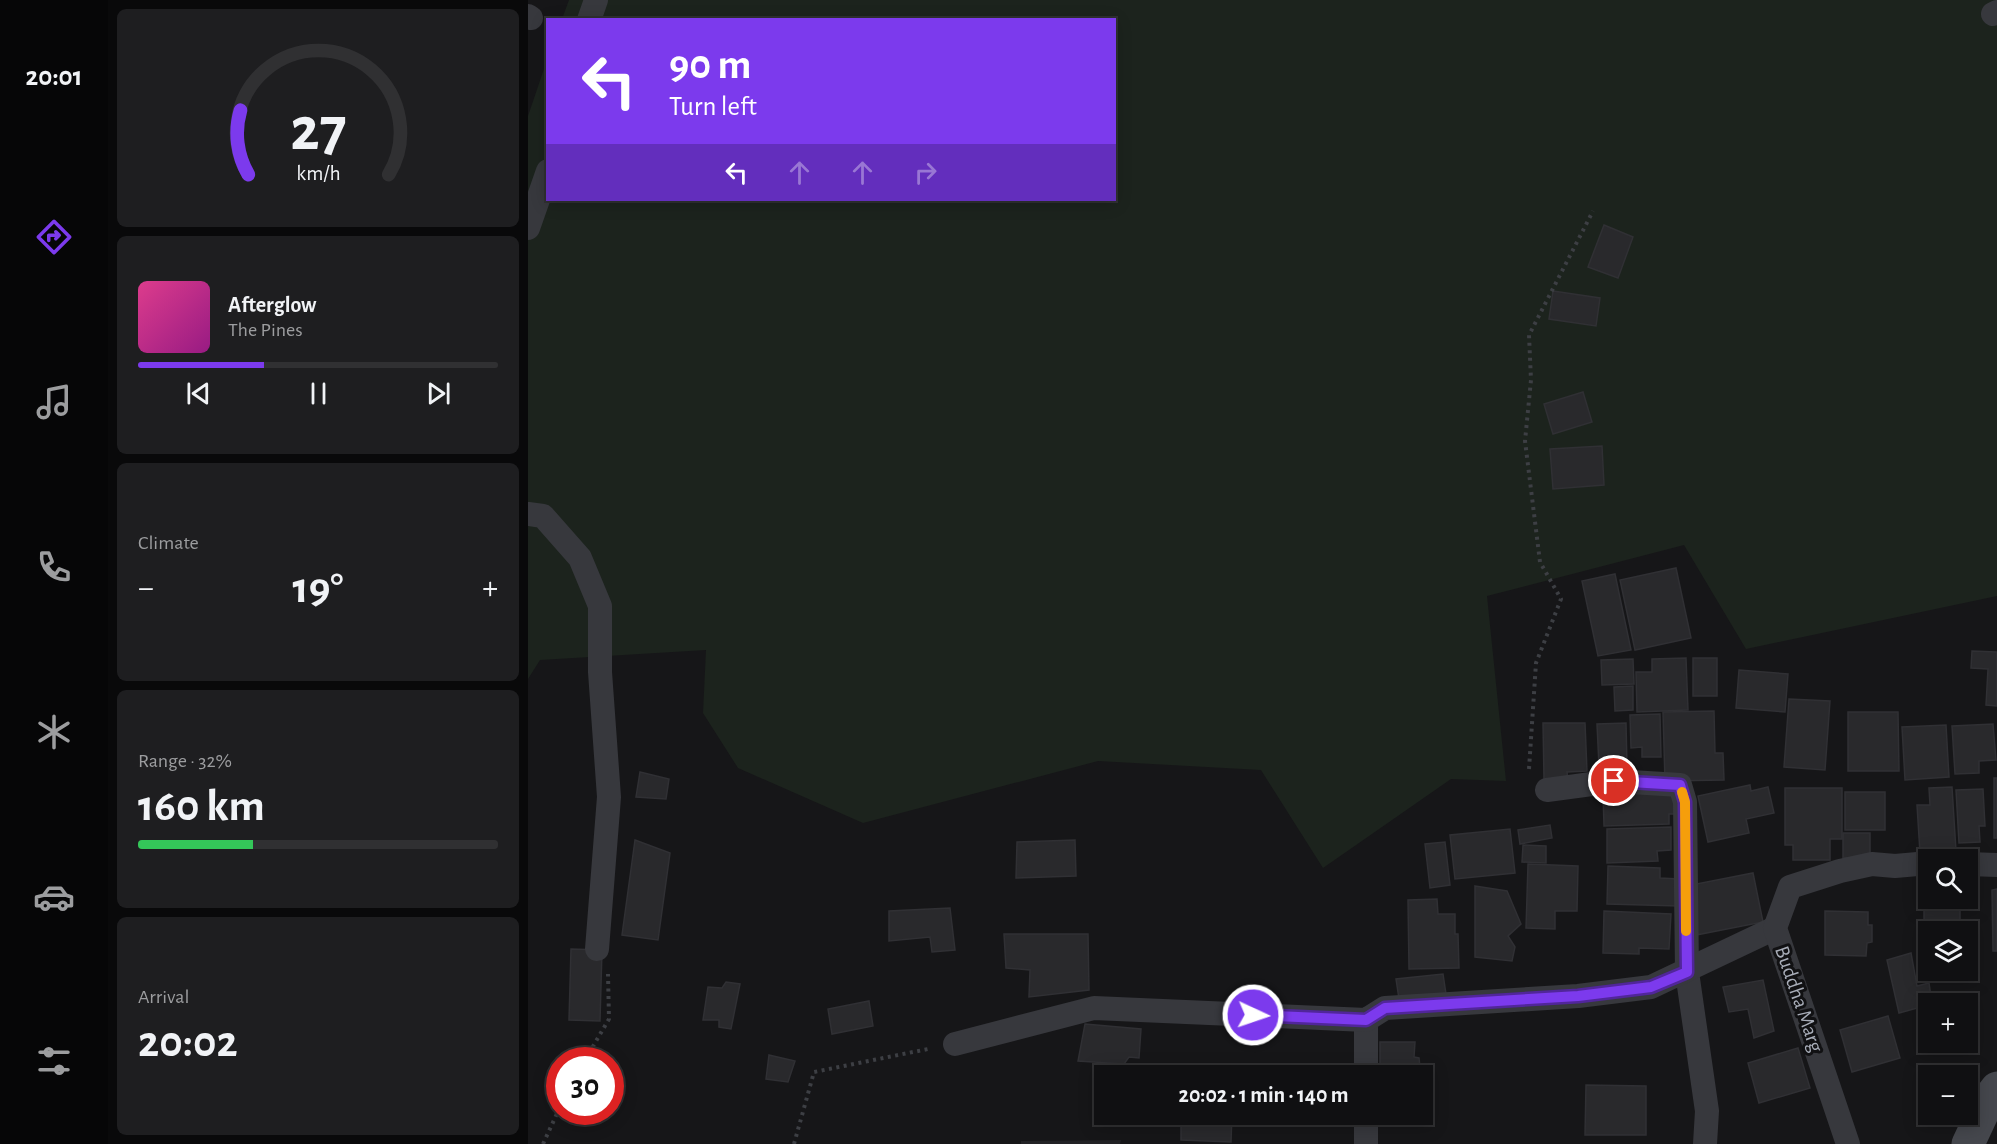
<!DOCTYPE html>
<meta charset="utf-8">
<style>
:root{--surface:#101012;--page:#1e1e20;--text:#f1f3f6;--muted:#9c9d9f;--line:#303032;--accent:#7c3aed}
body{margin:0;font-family:"Alegreya Sans",sans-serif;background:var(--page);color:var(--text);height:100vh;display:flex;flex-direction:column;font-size:22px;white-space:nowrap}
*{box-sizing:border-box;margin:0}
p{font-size:20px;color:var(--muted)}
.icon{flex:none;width:33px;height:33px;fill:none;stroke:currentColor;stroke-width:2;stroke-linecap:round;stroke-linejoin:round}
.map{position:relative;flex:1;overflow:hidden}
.panel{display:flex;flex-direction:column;gap:9px;padding:9px;background:#09090a;width:420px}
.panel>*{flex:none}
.banner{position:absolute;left:18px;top:18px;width:570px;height:183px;border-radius:0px;box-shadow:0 3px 15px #0003,0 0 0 2px var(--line);background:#7c3aed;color:#fff;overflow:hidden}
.tools{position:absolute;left:1390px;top:849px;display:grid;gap:12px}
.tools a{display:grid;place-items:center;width:60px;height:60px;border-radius:0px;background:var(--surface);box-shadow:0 3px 15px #0003,0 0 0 2px var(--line);font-size:30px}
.speed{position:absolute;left:18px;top:1047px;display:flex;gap:12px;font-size:30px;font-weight:700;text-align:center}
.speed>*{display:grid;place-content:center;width:78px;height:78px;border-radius:50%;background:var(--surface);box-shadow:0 3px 15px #0003,0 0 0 2px var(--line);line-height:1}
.speed .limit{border:9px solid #d22;background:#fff;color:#111}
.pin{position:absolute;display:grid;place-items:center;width:51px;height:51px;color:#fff;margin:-26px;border:3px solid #fff;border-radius:50%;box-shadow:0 2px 6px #0007}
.me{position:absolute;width:66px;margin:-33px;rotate:93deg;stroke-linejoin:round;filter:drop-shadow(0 0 4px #0008)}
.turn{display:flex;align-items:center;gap:21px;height:126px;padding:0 24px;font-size:27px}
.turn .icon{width:78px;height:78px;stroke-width:2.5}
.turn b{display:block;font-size:42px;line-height:51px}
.lanes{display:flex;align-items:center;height:57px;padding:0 24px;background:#0003;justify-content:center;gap:30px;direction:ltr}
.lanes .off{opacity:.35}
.big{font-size:45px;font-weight:600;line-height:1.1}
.panel .card{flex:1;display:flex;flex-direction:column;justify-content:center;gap:9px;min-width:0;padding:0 21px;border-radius:9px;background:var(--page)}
.panel .dial{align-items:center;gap:0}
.dial svg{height:156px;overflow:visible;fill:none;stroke:var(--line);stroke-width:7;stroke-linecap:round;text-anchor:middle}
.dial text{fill:var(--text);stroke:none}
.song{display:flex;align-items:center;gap:18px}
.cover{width:72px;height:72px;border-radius:9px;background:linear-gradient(135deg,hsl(330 70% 55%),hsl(310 70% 35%))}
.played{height:6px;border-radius:3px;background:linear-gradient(90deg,var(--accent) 35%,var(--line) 35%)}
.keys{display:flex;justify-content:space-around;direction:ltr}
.heat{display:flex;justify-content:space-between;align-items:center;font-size:33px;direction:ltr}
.charge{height:9px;border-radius:4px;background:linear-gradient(90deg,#34c759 32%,var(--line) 0)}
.trip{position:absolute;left:566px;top:1065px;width:339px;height:60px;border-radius:0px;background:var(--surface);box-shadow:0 3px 15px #0003,0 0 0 2px var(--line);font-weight:600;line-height:60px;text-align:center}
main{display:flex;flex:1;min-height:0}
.dock{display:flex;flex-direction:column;width:108px;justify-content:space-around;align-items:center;background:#060607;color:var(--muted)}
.dock .icon{width:42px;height:42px}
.dock .selected{color:var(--accent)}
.dock b{font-size:27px;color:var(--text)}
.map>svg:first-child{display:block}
.built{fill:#222225}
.green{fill:#1c231d}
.building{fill:#29292c;stroke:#303034;stroke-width:1.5}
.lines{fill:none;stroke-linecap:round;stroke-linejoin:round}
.path{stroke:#3d3f44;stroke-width:4;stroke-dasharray:3 4.5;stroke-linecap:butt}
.street{stroke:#37383d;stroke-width:24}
.secondary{stroke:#45474d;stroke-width:33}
.route-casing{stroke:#51269a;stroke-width:15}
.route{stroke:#7c3aed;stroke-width:10}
.slow{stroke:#f59e0b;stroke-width:10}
.labels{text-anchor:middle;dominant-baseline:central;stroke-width:6;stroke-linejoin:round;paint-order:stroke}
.street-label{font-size:21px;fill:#a8adb8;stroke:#111113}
</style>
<main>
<nav class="dock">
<b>20:01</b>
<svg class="icon selected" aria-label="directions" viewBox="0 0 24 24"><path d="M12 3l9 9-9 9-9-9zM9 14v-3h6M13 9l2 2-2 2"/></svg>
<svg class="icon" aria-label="music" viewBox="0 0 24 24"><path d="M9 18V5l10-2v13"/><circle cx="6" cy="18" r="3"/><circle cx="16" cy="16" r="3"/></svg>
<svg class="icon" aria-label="phone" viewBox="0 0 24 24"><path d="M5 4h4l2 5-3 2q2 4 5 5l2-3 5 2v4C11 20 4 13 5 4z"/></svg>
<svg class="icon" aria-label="climate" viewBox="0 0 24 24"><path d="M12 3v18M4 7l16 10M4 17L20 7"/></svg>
<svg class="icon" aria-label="car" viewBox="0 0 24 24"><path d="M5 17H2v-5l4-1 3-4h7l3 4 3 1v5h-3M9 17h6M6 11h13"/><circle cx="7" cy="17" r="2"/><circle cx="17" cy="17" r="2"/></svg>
<svg class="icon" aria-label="filters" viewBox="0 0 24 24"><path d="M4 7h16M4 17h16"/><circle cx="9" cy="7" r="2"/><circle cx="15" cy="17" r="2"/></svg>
</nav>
<section class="panel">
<div class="card dial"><svg viewBox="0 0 100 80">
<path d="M14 69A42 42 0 1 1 86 69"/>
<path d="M14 69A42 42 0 0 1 10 36" stroke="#7c3aed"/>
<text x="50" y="56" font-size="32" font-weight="700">27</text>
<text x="50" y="72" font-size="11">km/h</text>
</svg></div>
<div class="card">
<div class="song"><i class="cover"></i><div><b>Afterglow</b><p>The Pines</p></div></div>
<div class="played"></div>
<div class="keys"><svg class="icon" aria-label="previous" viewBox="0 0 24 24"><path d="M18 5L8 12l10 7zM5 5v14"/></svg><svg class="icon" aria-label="pause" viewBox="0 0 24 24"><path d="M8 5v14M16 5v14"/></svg><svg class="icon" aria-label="next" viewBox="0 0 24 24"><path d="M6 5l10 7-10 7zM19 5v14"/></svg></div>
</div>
<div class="card"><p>Climate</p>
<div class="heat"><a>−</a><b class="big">19°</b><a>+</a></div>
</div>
<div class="card"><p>Range · 32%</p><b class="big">160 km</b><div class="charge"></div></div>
<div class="card"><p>Arrival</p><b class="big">20:02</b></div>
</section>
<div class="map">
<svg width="1469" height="1144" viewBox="0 0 1469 1144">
<rect width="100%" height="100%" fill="#161618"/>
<polygon class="built" points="593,1140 592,1144 493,1144 493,1141"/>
<polygon class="green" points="41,0 1469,0 1469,596 1218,649 1156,545 959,596 978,781 923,779 795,868 733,770 570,761 335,823 210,768 175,713 178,650 12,660 0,679 0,116 19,60 20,200 586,200 586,20 34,19"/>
<g class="building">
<polygon points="1076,225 1105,237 1090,278 1060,267"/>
<polygon points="1025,291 1072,298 1068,326 1021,319"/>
<polygon points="1055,392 1064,422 1025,434 1016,404"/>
<polygon points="1074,446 1076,485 1025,489 1022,449"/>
<polygon points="1148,568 1163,638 1107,650 1092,580"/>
<polygon points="1087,574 1103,650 1070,656 1054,581"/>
<polygon points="1444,651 1469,652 1469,706 1458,705 1460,669 1443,668"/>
<polygon points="1158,658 1160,710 1109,712 1108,672 1124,672 1124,659"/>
<rect x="1165" y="658" width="24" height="38"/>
<polygon points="1105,659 1106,684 1074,685 1073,660"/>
<polygon points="1211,670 1260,674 1257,712 1208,708"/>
<polygon points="1105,686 1105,710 1087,711 1086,687"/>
<polygon points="1261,699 1302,701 1297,770 1256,767"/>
<polygon points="1186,711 1187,753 1195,753 1196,780 1137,781 1135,712"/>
<polygon points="1320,712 1370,712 1371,771 1320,771"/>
<polygon points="1132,714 1133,757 1114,757 1114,747 1103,748 1102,715"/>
<polygon points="1015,723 1057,723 1059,771 1039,772 1040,780 1016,780"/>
<polygon points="1098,723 1099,766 1071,766 1069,724"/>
<polygon points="1465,724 1468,760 1451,761 1451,773 1427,774 1424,726"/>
<polygon points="1418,725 1421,777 1377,780 1374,727"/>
<polygon points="112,772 141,779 138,799 108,797"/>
<rect x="1466" y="778" width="3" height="60"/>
<polygon points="1222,785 1223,791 1240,787 1246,813 1218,819 1221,833 1180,842 1170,796"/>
<polygon points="1424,787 1428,851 1392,853 1389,805 1402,805 1401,788"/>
<polygon points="1257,788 1314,788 1314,839 1302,839 1302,860 1265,860 1265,845 1257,845"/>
<polygon points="1455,789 1457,826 1451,826 1452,842 1431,843 1428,790"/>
<polygon points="1147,792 1147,814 1141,814 1141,824 1076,826 1075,794"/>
<rect x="1317" y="792" width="40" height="38"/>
<polygon points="1022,825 1024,838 992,844 990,830"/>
<polygon points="1143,827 1143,850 1129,851 1130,861 1079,863 1079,829"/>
<polygon points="982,829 987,873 927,879 922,835"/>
<rect x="1315" y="833" width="27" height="25"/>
<polygon points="107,840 142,853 130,940 94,935"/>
<polygon points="547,840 548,876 488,878 489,842"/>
<polygon points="917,842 922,885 902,888 897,844"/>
<polygon points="995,845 1018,846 1018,863 994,862"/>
<polygon points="1000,864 1050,866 1049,911 1027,911 1027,929 998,928"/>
<polygon points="1080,866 1132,868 1132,878 1151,879 1151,906 1079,904"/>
<polygon points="1225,873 1235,922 1168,935 1158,886"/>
<polygon points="947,886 979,891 993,924 980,936 987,947 984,961 947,957"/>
<polygon points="1469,889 1469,951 1465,951 1464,890"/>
<polygon points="1410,898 1432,898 1432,926 1396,926 1396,906 1411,906"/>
<polygon points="909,899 910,914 927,914 927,934 930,934 931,968 881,969 880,900"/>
<polygon points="422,908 427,950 404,952 402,937 361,941 361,911"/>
<polygon points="1076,911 1143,914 1141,949 1111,948 1111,954 1075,953"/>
<polygon points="1297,911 1340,912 1340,925 1344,925 1344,942 1339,943 1338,956 1297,955"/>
<polygon points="1396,927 1435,927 1435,932 1401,932 1401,968 1396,967"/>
<polygon points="476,934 560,934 561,990 501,997 502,970 478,968"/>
<polygon points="43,949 74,950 72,1021 41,1020"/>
<polygon points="1383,953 1389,986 1401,983 1404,1004 1371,1013 1359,960"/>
<polygon points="915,974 918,994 871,999 868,979"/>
<polygon points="1235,980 1246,1031 1226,1038 1220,1009 1201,1012 1195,987"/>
<polygon points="198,982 212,984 203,1029 191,1027 191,1020 175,1020 180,987 194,988"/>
<polygon points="341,1001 345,1026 304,1034 300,1009"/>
<polygon points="1360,1016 1372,1058 1324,1072 1312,1030"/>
<polygon points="557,1024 613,1029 611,1058 601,1057 596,1064 550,1061"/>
<polygon points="852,1042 887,1042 886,1057 891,1058 893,1076 852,1076"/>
<polygon points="1270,1048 1282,1088 1231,1103 1220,1063"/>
<polygon points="241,1055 267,1061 260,1082 238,1079"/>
<polygon points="1058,1085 1118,1086 1118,1135 1057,1135"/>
<polygon points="653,1114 704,1114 703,1142 653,1140"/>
<polygon points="756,1114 825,1114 826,1123 756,1120"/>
</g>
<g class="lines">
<g class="path">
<polyline points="1001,769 1008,663 1033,599 1012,562 997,441 1003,380 1001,335 1065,211"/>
<polyline points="57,1060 81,1019 80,974"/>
<polyline points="15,1144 32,1107"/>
<polyline points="266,1144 286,1072 400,1049"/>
</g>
<g class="street">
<polyline points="1465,14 1469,12"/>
<polyline points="0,16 3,18"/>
<polyline points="61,20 68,0"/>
<polyline points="0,228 20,171"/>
<polyline points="0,514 15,516 52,558 72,606 72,672 81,797 69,949"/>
<polyline points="1019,790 1086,781 1152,785 1157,802 1159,972 1179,1111 1177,1144"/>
<polyline points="1440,864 1469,865"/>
<polyline points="838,1020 838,1076"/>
<polyline points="427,1044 566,1008 838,1020 857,1008 1050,996 1123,987 1247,928"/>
<polyline points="838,1114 838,1144"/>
<polyline points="1320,1144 1247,928 1262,887 1312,871 1344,864 1367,866 1401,863"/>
</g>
<polyline class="secondary" points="1440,1144 1462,1097 1469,1088"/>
</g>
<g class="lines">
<defs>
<polyline id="route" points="725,1015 838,1020 857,1008 1050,996 1123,987 1159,972 1157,802 1152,785 1086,781"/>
</defs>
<use href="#route" class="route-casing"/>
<use href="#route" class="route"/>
<polyline class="slow" points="1154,792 1157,802 1158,931"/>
</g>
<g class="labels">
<g class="street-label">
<text transform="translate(1271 999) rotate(71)">Buddha Marg</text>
</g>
</g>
</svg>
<div class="tools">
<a><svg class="icon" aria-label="search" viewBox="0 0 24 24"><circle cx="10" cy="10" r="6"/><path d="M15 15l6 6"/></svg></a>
<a><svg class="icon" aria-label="layers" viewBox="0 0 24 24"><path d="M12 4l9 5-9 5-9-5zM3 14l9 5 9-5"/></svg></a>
<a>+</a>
<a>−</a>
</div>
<div class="speed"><div class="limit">30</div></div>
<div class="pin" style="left:1086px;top:781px;background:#d93025"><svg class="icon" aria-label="arrive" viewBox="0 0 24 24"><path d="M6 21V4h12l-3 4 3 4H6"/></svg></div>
<svg class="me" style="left:725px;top:1015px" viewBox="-20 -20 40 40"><circle r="17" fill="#7c3aed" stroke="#fff" stroke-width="3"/><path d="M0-11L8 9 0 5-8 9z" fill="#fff"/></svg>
<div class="trip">20:02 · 1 min · 140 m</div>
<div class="banner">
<div class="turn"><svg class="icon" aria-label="left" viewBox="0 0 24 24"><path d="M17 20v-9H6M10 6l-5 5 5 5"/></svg><div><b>90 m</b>Turn left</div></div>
<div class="lanes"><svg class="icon" aria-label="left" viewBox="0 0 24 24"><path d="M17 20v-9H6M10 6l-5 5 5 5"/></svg><svg class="icon off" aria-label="ahead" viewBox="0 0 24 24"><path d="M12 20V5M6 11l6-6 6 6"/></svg><svg class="icon off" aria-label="ahead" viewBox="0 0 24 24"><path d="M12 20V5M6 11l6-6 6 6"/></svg><svg class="icon off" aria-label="right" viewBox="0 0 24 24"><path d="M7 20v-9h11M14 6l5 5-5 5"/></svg></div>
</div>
</div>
</main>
